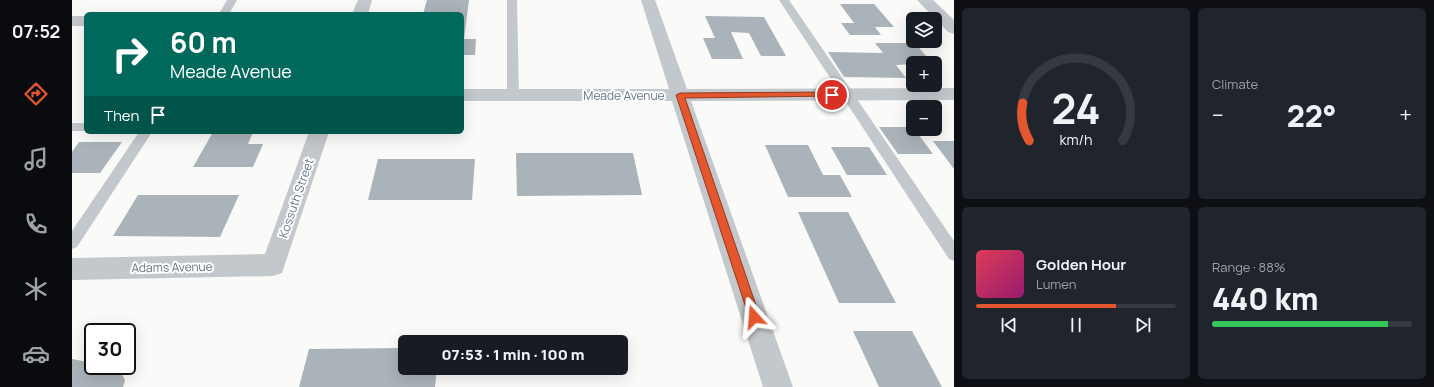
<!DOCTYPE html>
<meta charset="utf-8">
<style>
:root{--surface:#171b24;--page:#20242c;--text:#f1f3f6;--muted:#9ea1a6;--line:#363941;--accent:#e4572e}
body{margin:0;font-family:Manrope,sans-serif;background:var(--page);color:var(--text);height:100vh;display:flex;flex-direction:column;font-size:15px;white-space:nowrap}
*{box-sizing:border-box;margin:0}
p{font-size:13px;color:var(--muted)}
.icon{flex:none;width:22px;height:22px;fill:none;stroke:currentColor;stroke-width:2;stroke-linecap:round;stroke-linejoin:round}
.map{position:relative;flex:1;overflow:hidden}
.panel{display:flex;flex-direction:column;gap:8px;padding:8px;background:#0d0f14;width:480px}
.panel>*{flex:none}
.top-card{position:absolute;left:12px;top:12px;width:380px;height:122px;border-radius:6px;box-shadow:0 4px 16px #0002;background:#00695c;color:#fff;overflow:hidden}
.buttons{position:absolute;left:834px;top:12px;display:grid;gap:8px}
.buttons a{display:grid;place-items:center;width:36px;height:36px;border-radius:6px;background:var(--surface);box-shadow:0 4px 16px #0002;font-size:20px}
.speed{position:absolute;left:12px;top:323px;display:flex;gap:8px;font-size:20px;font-weight:700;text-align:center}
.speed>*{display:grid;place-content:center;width:52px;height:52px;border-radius:50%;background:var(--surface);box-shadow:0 4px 16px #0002;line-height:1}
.speed .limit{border:2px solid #111;border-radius:6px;background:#fff;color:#111}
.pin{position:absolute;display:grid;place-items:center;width:34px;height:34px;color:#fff;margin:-17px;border:2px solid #fff;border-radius:50%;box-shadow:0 1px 4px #0007}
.me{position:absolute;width:44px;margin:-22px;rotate:341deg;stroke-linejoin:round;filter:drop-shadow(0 0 3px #0008)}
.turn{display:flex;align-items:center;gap:14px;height:84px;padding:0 20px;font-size:18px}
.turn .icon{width:52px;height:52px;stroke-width:2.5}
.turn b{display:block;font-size:28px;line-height:34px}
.then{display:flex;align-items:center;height:38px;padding:0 20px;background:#0003;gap:8px;font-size:15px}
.big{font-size:30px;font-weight:800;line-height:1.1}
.panel .tile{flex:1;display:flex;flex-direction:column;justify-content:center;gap:6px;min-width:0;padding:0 14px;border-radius:6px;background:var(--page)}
.panel .dial{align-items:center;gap:0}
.dial svg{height:104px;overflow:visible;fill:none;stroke:var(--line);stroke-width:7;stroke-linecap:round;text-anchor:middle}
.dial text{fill:var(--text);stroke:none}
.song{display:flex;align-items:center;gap:12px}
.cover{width:48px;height:48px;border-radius:6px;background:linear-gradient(135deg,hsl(350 70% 55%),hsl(320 70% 35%))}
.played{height:4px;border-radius:2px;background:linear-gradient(90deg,var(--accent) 70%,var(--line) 70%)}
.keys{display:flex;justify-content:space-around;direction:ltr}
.heat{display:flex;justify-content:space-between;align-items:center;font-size:22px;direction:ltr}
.charge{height:6px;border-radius:3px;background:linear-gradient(90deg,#34c759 88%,var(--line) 0)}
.panel .tiles{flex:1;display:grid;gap:8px;grid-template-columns:repeat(2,1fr)}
.trip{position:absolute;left:326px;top:335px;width:230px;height:40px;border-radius:6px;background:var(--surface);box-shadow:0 4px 16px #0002;font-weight:800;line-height:40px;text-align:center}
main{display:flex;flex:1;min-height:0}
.menu{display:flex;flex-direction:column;width:72px;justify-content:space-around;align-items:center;background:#090b0e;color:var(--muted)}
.menu .icon{width:28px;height:28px}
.menu .selected{color:var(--accent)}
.menu b{font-size:18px;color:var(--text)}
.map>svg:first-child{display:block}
.building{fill:#aab3b9}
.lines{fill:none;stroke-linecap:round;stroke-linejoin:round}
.service{fill:#c3c8cc;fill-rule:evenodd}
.minor{fill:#c3c8cc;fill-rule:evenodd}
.route{fill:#e4572e;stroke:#94391e}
.labels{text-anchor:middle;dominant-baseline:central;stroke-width:4;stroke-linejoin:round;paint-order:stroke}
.street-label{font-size:12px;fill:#657683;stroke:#fff}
</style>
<main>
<nav class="menu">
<b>07:52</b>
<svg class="icon selected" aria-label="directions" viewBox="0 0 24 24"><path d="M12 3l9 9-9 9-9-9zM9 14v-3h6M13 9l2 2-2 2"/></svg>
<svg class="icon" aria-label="music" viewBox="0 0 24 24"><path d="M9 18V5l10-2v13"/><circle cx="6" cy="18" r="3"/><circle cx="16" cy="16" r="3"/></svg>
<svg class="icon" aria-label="phone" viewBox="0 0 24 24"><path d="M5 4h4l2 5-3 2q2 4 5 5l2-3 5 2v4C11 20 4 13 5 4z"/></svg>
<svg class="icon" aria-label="climate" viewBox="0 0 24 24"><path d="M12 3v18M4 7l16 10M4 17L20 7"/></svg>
<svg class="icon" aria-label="car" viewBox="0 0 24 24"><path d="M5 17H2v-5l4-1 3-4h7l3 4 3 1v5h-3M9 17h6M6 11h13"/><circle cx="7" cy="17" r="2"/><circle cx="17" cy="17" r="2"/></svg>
</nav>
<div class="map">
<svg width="882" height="387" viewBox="0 0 882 387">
<rect width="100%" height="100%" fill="#fafaf8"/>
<g class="building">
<polygon points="355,0 397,0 392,39 404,39 403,55 390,55 390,14 351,14"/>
<polygon points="768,4 802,4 822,27 803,27 809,35 778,35 769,23 782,23"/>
<polygon points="633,16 692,17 714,56 689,56 677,33 659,32 671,59 640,59 631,38 643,38"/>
<polygon points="803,43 843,43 860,63 824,65 834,78 772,77 756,52 811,53"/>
<polygon points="807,127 841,127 861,154 826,154"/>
<polygon points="141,132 181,132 176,144 191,144 181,167 121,167"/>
<polygon points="861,141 882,141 882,169"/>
<polygon points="7,142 50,142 28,173 0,173 0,152"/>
<polygon points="693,145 736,145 751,175 768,175 780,197 716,197"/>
<polygon points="759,147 797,147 815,175 775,175"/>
<polygon points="444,153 561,153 570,195 445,196"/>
<polygon points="306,159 403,159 400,200 296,200"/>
<polygon points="66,195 167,195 148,237 41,236"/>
<polygon points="726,212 776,212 824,303 767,303"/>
<polygon points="781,331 840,331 870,387 807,387"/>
<polygon points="333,348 333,368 365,368 363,387 227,387 237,349"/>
<polygon points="0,359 21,363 21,366 46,367 53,380 51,387 0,387"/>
</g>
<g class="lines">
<g class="service">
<polygon points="155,0 165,0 157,14 147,14"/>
<polygon points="435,0 445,0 447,95 445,98 437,98 435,95"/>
<polygon points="707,0 717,0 882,241 882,261 877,259"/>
<rect x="0" y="123" width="14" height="8"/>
<polygon points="67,132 80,132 5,247 0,249 0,231"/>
</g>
<g class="minor">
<polygon points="286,0 300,0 296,14 280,14"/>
<polygon points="569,0 583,0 615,89 882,88 882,100 619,101 721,387 691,387 600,101 390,101 390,89 597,89"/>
<polygon points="845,0 861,0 882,20 882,34 876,32"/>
<rect x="0" y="16" width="14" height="10"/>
<polygon points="237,132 257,132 210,273 201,276 0,280 0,258 193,254"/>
</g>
</g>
<polygon class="route" points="760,92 763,93 763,96 613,98 688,317 686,320 682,322 679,320 677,317 604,95 608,93"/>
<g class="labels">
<g class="street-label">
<text x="552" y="95">Meade Avenue</text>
<text transform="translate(224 198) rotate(-71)">Kossuth Street</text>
<text transform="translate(100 267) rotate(-1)">Adams Avenue</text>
</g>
</g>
</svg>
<div class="buttons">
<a><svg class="icon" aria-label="layers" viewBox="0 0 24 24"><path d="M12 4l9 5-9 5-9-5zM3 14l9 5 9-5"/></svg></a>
<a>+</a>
<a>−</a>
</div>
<div class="speed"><div class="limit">30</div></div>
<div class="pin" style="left:760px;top:95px;background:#d93025"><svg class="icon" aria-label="arrive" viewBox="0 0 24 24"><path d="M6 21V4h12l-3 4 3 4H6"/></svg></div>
<svg class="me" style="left:682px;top:317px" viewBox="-20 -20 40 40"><path d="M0-17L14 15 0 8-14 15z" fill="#e4572e" stroke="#fff" stroke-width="4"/></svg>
<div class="trip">07:53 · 1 min · 100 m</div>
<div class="top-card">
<div class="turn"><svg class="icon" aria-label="right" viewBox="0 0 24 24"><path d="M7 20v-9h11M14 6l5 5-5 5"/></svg><div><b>60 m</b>Meade Avenue</div></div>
<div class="then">Then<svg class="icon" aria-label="arrive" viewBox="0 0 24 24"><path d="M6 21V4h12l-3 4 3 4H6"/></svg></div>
</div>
</div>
<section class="panel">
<div class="tiles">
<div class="tile dial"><svg viewBox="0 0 100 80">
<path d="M14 69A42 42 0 1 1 86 69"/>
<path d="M14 69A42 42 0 0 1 9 40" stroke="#e4572e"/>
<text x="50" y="56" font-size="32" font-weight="700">24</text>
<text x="50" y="72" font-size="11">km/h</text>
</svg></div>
<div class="tile"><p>Climate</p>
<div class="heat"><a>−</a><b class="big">22°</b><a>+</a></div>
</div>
<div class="tile">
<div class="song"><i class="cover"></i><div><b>Golden Hour</b><p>Lumen</p></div></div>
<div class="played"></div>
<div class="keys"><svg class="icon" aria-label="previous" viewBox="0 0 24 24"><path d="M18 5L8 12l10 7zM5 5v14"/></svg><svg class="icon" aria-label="pause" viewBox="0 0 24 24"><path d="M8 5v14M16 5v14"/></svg><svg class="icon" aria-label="next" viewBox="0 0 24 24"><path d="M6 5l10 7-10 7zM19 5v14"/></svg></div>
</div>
<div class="tile"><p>Range · 88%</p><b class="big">440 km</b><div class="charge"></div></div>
</div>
</section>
</main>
